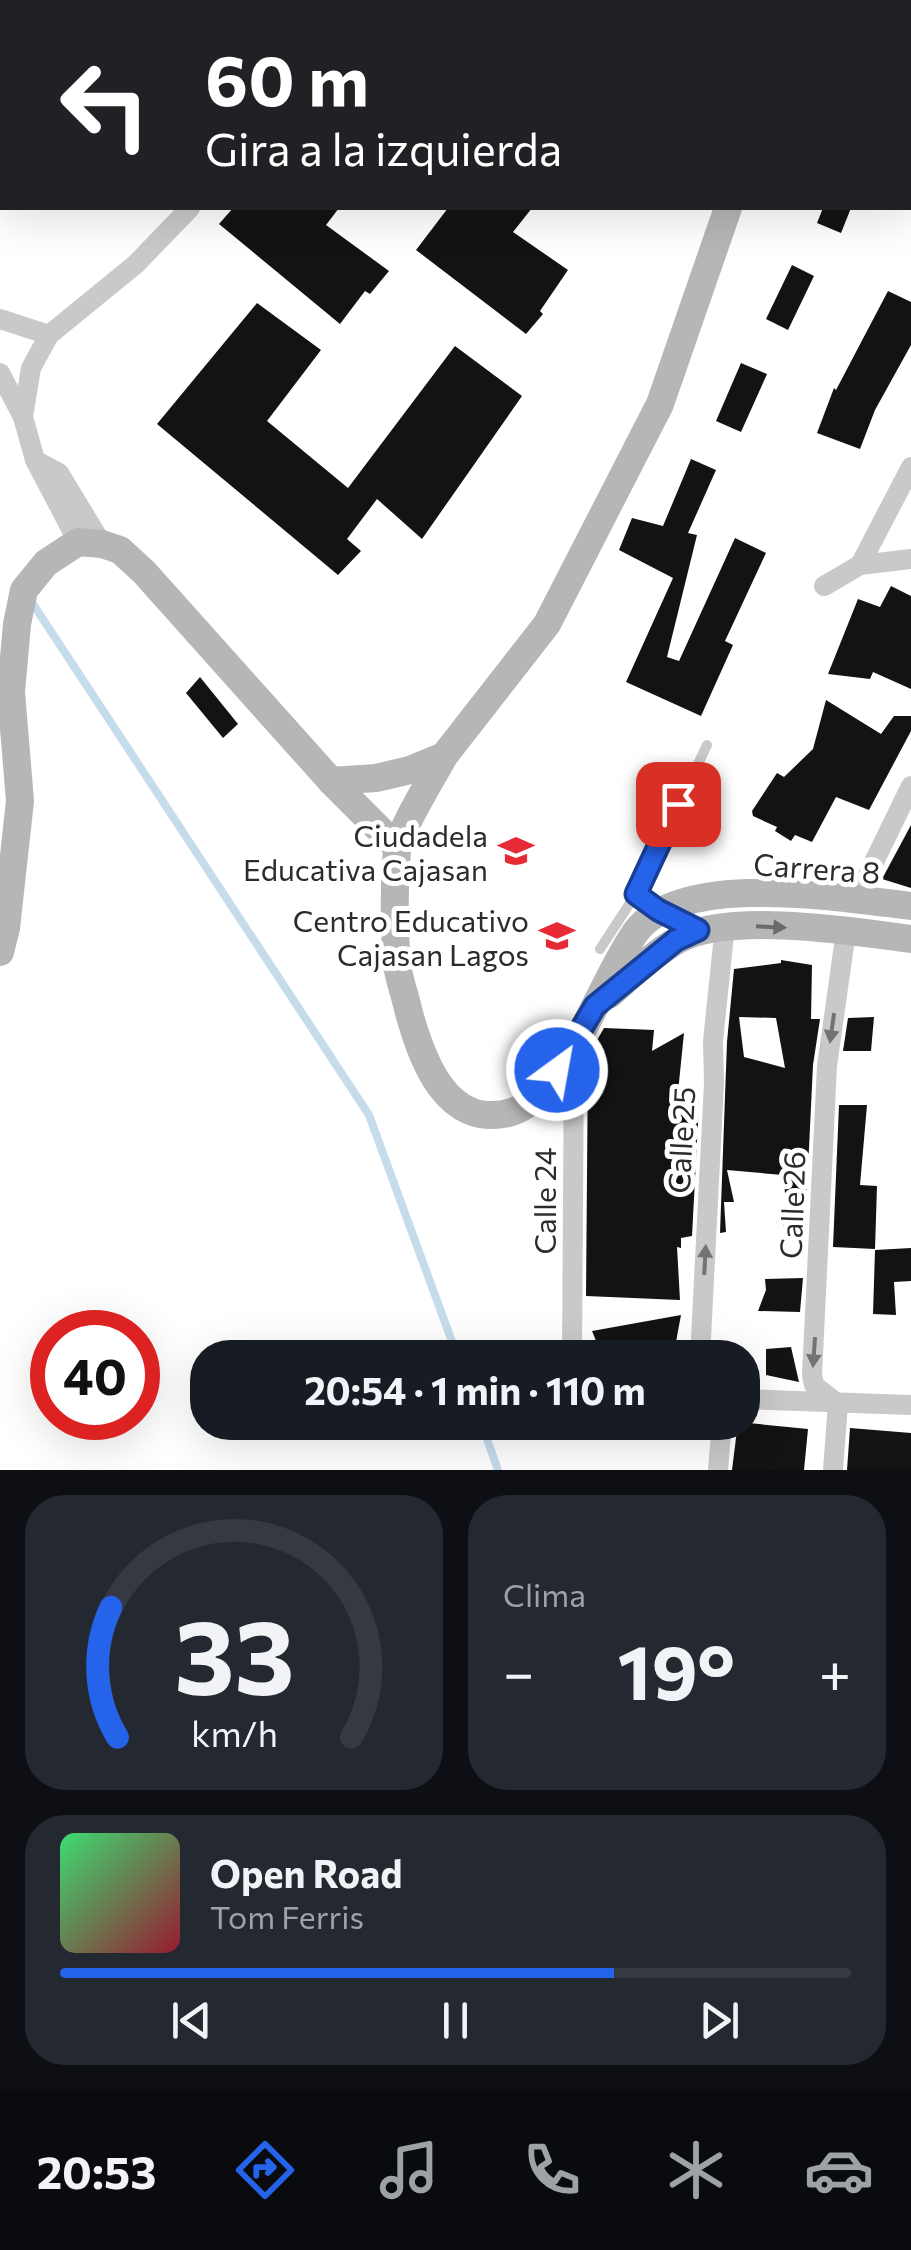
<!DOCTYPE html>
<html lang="es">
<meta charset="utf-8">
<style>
:root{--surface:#171b24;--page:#242831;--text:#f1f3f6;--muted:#9ea1a6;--line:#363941;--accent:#2563eb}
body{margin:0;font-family:Commissioner,sans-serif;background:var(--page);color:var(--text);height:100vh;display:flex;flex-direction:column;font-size:38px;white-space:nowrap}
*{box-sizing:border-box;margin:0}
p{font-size:32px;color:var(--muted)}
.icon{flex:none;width:55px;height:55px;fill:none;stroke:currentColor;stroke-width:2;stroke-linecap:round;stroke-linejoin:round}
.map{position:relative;height:1470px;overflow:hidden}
.panel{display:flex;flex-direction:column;gap:25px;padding:25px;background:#0d0f14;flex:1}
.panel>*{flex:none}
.hud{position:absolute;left:0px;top:0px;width:912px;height:210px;box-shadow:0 10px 40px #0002;background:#202124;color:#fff;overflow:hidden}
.speed{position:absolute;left:30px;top:1310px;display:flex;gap:20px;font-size:50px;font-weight:700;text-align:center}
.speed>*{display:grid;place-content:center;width:130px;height:130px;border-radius:50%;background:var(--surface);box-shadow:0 10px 40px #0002;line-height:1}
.speed .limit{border:15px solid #d22;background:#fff;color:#111}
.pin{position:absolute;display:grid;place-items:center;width:85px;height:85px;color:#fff;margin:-42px;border-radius:20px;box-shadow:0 5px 15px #0006}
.me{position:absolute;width:110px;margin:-55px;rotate:32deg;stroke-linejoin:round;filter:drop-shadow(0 0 8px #0008)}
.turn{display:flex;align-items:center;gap:35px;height:210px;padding:0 40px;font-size:45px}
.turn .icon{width:130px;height:130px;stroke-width:2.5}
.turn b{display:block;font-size:70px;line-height:85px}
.big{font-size:75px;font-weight:700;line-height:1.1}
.panel .card{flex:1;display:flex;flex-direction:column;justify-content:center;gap:15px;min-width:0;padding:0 35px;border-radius:40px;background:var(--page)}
.panel .dial{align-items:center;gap:0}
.dial svg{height:260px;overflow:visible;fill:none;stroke:var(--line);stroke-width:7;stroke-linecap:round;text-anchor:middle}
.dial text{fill:var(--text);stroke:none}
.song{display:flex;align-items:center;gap:30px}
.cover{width:120px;height:120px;border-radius:15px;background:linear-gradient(135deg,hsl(140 70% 55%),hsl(350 70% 35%))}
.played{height:10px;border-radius:5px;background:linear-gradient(90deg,var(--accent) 70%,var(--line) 70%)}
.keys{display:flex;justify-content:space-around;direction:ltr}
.heat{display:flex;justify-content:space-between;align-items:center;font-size:55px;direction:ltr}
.panel .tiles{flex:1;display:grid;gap:25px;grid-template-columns:1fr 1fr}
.card:last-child{grid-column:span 2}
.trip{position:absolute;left:190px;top:1340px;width:570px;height:100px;border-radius:40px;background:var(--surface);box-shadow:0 10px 40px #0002;font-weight:700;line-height:100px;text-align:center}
.menu{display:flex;height:160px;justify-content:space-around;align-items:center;background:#090b0e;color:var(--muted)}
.menu .icon{width:70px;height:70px}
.menu .on{color:var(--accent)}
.menu b{font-size:45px;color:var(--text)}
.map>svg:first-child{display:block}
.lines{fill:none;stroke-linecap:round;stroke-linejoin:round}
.stream{stroke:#c5dceb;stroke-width:8}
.building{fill:#131313;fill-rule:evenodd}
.lane{stroke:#c9c9c9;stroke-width:10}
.street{stroke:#c9c9c9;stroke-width:20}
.secondary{stroke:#b6b6b6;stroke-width:28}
.oneway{fill:#6a6a6a}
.oneway2{fill:#737373}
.route-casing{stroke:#184099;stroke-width:25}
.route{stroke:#2563eb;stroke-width:18}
.labels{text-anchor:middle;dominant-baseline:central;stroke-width:10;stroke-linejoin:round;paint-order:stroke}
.poi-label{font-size:30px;fill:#2c2c2c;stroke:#fff;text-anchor:end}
.street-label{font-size:30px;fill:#2c2c2c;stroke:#fff}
</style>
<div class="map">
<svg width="911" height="1470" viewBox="0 0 911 1470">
<rect width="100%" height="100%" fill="#fff"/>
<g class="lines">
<g class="stream">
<polyline points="29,598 369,1115 458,1358"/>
<polyline points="481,1422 498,1470"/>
</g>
</g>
<g class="building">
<polygon points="233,208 339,208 326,225 389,271 370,294 365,291 340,324 219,224"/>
<polygon points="448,208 532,208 513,232 568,270 540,311 543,314 526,334 416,250"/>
<polygon points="823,208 851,208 841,233 817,223"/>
<polygon points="792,265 814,276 788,330 766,319"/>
<polygon points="888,291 911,302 911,345 875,410 860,449 817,433 834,388 836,390"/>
<polygon points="257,303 321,350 267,421 348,488 455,346 522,396 422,539 377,499 347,539 361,551 338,575 157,424"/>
<polygon points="741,363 767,374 741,432 716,421"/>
<polygon points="691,459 716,470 688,533 697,535 667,657 679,661 735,538 766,553 725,641 733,645 701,716 626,682 673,578 619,550 632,518 663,526"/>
<polygon points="891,586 911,596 911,689 873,672 870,679 828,674 858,599 880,607"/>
<polygon points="200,677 238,724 223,738 186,693"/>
<polygon points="826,700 881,734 894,716 911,716 911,731 869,810 836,797 812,842 795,835 791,841 775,831 777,827 753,816 752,811 777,773 784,777 813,749"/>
<polygon points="911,825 911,888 882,879"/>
<path d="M 781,960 L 812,965 L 811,1019 L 820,1019 L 813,1065 L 805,1231 L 783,1228 L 786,1202 L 783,1175 L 727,1170 L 734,1202 L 724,1202 L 726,1232 L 720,1233 L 727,1042 L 734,969 L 781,963 ZM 739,1017 L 776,1018 L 785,1068 L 744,1057 Z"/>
<polygon points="874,1017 871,1051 843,1051 848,1018"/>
<polygon points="604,1028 654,1030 652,1051 684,1033 677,1102 699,1103 692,1236 681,1238 681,1248 677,1247 680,1300 586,1296 588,1056"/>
<polygon points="839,1105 867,1105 860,1185 877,1186 875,1249 833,1247"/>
<polygon points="911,1248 911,1281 894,1282 896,1315 873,1314 875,1250"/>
<polygon points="803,1278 800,1312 758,1311 766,1290 765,1279"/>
<polygon points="681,1315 673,1358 603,1358 592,1331"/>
<polygon points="791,1347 799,1382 766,1375 766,1349"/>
<polygon points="738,1422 808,1429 804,1470 732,1470"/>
<polygon points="850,1428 911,1433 911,1470 847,1470"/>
</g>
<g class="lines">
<g class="lane">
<polyline points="373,0 376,2"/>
<polyline points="636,894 695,929"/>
<polyline points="600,949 636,894 707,745"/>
</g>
<g class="street">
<polyline points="13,2 13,0"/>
<polyline points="352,2 354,0"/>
<polyline points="0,96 2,78"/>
<polyline points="0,319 49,335"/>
<polyline points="0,373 23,417 35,460 78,542"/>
<polyline points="23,417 31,368 49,335 136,264 190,208"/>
<polyline points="35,460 59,473 102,544"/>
<polyline points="860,565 911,467"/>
<polyline points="824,586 860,565 911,559"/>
<polyline points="855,901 911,786"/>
<polyline points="572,1358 574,1045"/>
<polyline points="700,1358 714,1083 713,1041 725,925"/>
<polyline points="742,1399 911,1405"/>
<polyline points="718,1470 722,1422"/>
<polyline points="833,1470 838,1404 814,1385 812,1375 827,1066 846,931"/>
</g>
<g class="secondary">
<polyline points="781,2 781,0"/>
<path d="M 444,756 C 433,777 399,830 397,851 C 394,882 394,933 397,965 C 399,979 405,995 408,1009 C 421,1058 446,1131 512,1112 C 537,1104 551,1079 565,1059 C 592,1020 608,973 635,933 C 680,870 842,898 911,906"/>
<polyline points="331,781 376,778 410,770 444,756 547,624 660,404 728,208"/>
<polyline points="0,952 6,928 20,801 11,692 17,624 24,590 46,563 78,542 102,544 120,550 144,572 331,781 397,847"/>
<path d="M 610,994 C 631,976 652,955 676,941 C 725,911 853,931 911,939"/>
</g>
</g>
<defs><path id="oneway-solid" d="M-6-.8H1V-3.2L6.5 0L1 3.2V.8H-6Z" transform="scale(2.5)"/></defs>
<use class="oneway" href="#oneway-solid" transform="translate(771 927) rotate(3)"/>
<g class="oneway2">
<use href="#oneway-solid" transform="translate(832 1028) rotate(98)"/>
<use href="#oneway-solid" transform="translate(705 1260) rotate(-87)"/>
<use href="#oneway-solid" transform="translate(814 1352) rotate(94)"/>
</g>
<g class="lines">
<defs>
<polyline id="route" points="557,1070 595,1006 676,940 698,930 658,910 636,894 678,804"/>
</defs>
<use href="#route" class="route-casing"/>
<use href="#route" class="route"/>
</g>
<defs>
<symbol id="school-bare" viewBox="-9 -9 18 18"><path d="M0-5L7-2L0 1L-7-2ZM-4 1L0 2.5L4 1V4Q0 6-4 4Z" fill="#e72b36" stroke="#fff" stroke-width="2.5" paint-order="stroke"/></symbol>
</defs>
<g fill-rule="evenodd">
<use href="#school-bare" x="491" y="826" width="50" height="50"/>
<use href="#school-bare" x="532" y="911" width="50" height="50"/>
</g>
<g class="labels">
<g class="poi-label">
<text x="488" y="834">Ciudadela<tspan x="488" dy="34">Educativa Cajasan</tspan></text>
<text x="529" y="919">Centro Educativo<tspan x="529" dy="34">Cajasan Lagos</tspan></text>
</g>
<g class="street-label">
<text transform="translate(817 867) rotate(4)">Carrera 8</text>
<text transform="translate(680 1140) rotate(-87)">Calle 25</text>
<text transform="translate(543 1201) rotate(-90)">Calle 24</text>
<text transform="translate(791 1205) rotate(-88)">Calle 26</text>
</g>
</g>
</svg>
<div class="speed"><div class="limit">40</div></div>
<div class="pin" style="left:678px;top:804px;background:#d93025"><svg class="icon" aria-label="arrive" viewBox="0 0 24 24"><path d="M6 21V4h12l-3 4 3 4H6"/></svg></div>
<svg class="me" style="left:557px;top:1070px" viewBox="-20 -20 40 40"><circle r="17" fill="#2563eb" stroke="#fff" stroke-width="3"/><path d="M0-11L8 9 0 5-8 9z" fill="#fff"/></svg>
<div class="trip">20:54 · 1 min · 110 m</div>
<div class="hud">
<div class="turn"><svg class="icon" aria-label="left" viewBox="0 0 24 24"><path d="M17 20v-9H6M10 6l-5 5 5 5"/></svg><div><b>60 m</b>Gira a la izquierda</div></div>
</div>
</div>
<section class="panel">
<div class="tiles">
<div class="card dial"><svg viewBox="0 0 100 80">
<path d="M14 69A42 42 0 1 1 86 69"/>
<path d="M14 69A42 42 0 0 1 12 29" stroke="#2563eb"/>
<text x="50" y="56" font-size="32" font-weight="700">33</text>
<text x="50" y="72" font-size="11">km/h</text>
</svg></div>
<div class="card"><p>Clima</p>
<div class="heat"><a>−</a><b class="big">19°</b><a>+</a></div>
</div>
<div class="card">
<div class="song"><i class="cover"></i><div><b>Open Road</b><p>Tom Ferris</p></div></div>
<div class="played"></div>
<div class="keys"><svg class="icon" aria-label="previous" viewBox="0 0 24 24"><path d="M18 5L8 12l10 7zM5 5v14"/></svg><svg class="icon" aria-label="pause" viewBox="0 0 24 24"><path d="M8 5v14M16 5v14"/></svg><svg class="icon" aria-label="next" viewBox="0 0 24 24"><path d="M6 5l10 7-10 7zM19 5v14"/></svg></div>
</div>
</div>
</section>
<nav class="menu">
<b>20:53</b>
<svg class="icon on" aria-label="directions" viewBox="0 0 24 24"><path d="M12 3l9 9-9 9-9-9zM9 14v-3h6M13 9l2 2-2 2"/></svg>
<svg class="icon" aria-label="music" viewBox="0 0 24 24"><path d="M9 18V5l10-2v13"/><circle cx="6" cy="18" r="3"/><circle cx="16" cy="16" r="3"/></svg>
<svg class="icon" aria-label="phone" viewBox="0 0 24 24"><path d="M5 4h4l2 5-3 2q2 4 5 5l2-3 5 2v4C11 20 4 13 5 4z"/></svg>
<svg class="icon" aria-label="climate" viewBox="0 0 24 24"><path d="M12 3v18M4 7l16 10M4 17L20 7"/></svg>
<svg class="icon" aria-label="car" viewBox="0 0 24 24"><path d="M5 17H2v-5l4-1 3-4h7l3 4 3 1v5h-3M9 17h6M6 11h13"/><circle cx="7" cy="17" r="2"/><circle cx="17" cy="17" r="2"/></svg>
</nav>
